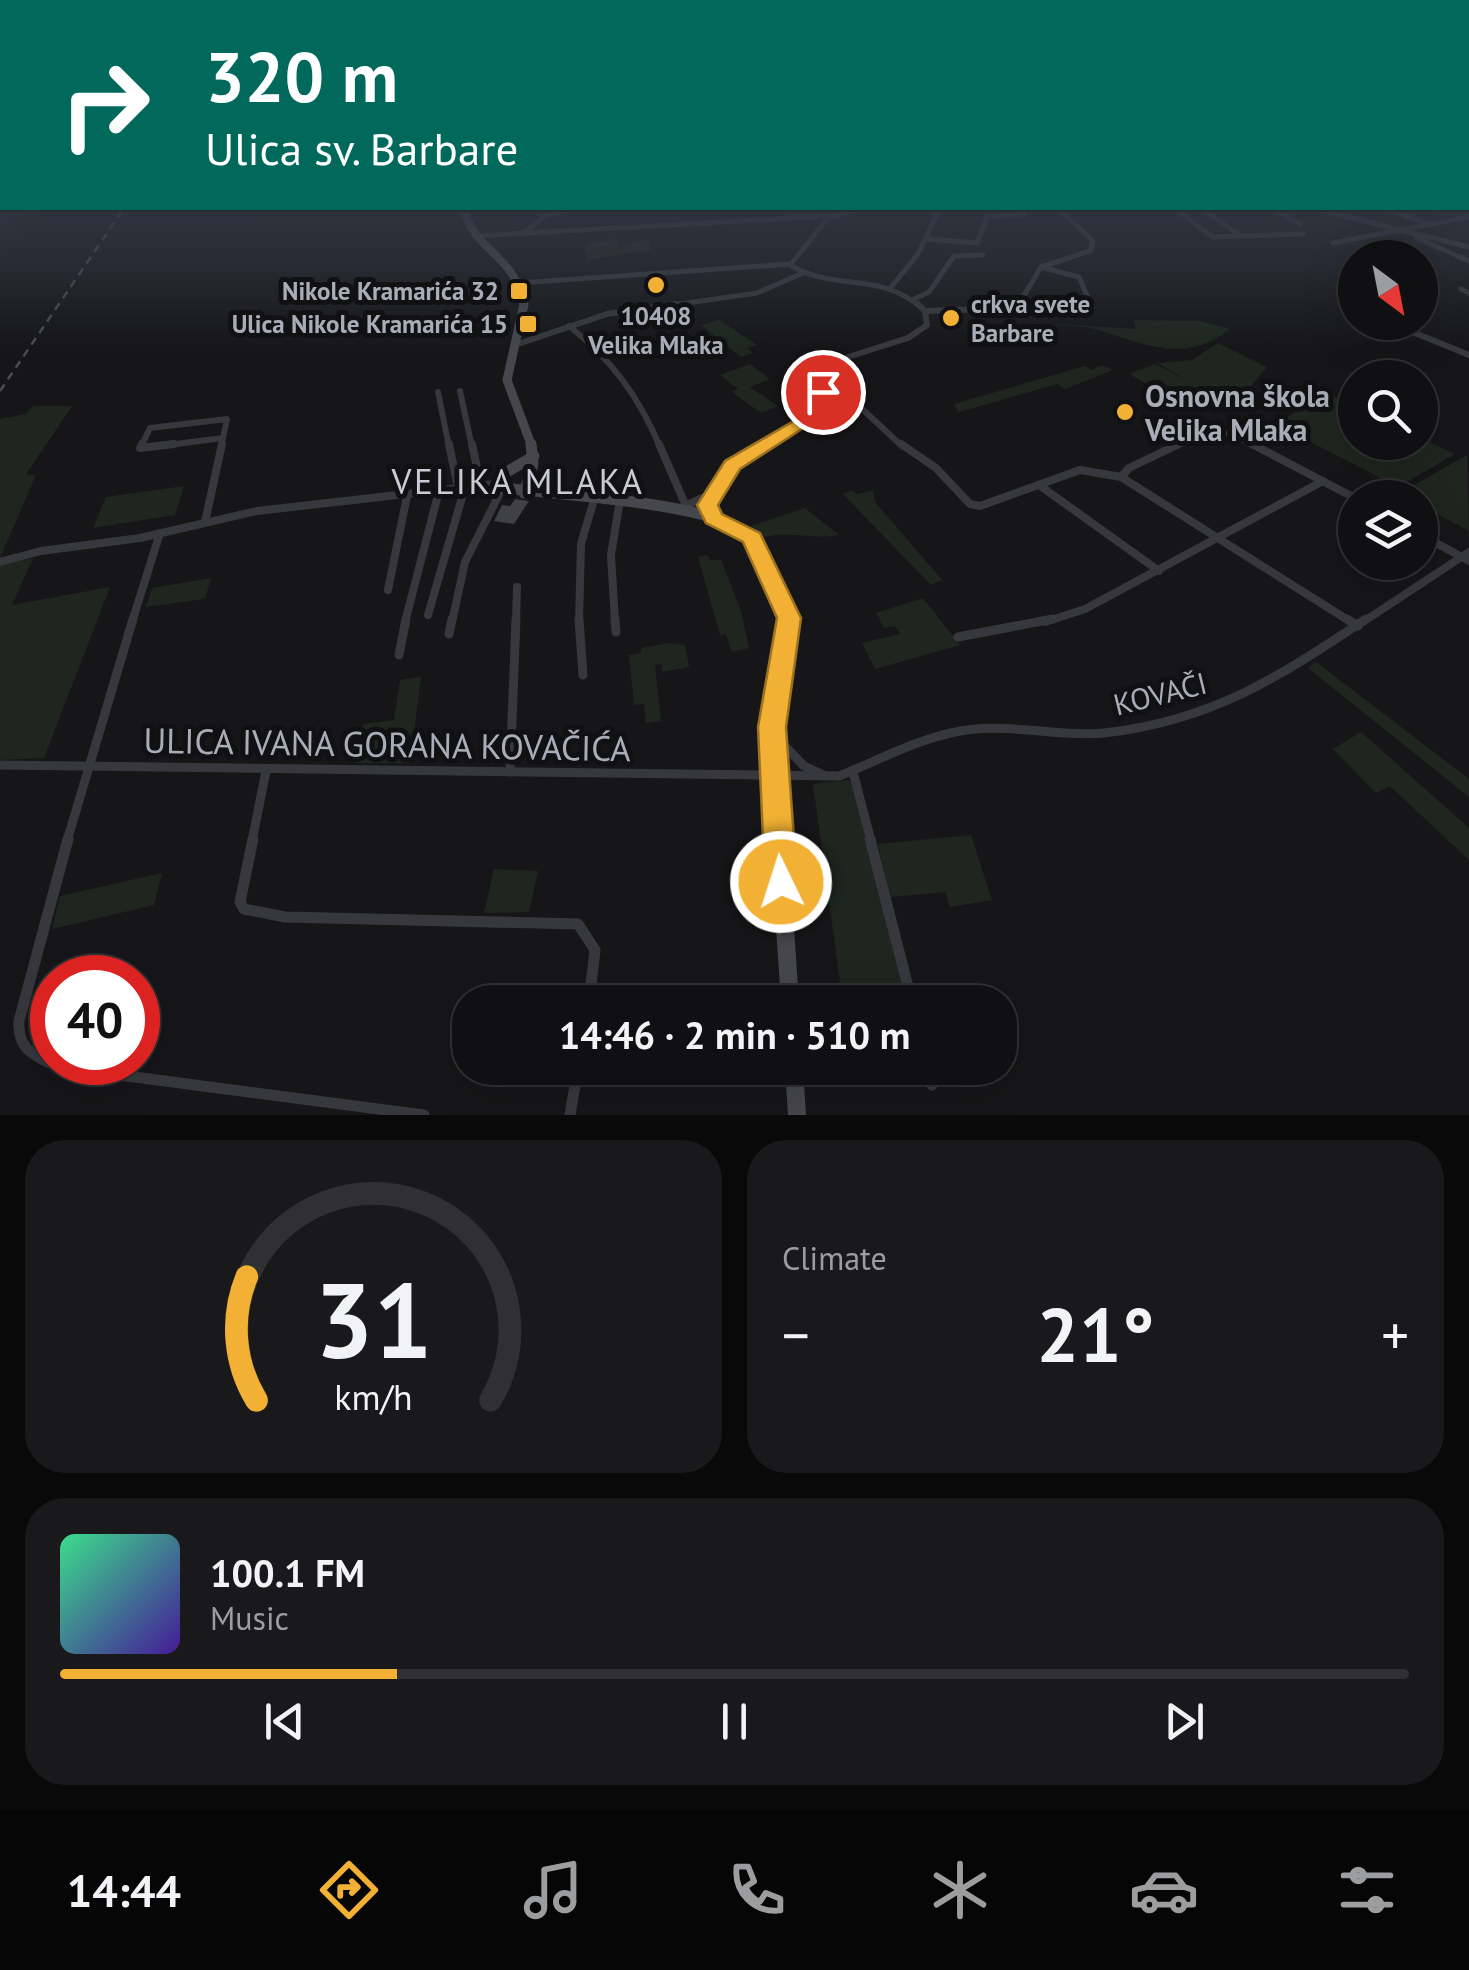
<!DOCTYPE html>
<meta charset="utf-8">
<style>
:root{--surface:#101012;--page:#19191b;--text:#f1f3f6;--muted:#9c9d9f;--line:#303032;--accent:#f2b134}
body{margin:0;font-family:"PT Sans",sans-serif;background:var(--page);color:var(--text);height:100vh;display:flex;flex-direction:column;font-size:38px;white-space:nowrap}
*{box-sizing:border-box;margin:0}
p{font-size:32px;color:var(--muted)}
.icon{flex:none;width:55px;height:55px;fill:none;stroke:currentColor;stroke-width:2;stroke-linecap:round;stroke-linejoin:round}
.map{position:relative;height:1115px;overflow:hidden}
.drawer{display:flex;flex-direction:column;gap:25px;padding:25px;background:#09090a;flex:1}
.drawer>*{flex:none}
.top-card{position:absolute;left:0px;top:0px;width:1470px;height:210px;box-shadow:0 10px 40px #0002,0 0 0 2px var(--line);background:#00695c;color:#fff;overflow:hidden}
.needle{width:65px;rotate:148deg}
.fabs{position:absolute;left:1338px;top:240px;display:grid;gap:20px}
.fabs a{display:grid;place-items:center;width:100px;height:100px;border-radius:50%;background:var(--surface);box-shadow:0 10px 40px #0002,0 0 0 2px var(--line);font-size:50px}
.speed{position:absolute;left:30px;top:955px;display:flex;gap:20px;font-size:50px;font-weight:700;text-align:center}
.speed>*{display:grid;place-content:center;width:130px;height:130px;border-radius:50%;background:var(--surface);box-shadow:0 10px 40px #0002,0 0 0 2px var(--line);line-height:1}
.speed .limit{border:15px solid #d22;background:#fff;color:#111}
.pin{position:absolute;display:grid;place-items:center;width:85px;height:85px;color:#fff;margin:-42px;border:5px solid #fff;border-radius:50%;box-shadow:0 2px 10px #0007}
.me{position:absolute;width:110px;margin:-55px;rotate:356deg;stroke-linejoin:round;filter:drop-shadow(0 0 8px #0008)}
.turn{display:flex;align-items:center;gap:35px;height:210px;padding:0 40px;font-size:45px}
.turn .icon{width:130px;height:130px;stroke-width:2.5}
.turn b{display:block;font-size:70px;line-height:85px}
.big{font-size:75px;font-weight:600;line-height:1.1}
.drawer .tile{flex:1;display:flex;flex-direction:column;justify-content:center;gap:15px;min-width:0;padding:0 35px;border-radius:40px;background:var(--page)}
.drawer .dial{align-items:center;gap:0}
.dial svg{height:260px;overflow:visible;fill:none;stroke:var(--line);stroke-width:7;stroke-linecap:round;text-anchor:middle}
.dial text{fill:var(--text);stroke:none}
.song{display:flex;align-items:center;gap:30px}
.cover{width:120px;height:120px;border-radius:15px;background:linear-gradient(135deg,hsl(150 70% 55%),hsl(260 70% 35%))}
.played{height:10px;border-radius:5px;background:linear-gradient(90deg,var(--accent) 25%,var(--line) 25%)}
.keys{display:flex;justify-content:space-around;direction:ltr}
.heat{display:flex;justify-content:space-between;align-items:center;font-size:55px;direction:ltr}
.drawer .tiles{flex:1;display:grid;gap:25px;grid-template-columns:1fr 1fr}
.tile:last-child{grid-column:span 2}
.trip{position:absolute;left:452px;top:985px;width:565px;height:100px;border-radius:40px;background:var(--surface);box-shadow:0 10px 40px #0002,0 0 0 2px var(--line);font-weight:600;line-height:100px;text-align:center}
.tabs{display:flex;height:160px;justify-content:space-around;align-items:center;background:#060607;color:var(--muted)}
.tabs .icon{width:70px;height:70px}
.tabs .current{color:var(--accent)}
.tabs b{font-size:45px;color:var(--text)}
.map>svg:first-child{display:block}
.green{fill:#1e261f}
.building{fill:#404145}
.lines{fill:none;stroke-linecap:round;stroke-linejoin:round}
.street-far4{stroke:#37383d;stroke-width:5}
.street-far3{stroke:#37383d;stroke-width:6}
.street-far2{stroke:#37383d;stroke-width:8}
.street-far1{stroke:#37383d;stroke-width:9}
.street{stroke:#37383d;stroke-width:11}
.secondary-far4{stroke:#45474d;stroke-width:8}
.secondary-far3{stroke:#45474d;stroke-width:9}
.secondary-far2{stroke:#45474d;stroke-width:11}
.secondary-far1{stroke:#45474d;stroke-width:14}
.secondary{stroke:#45474d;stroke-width:18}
.rail{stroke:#4a4c52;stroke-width:2.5;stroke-dasharray:8 6;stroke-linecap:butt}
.route{fill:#f2b134;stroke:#9d7322;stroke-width:2.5}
.poi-dot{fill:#f2b134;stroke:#111113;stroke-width:4}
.labels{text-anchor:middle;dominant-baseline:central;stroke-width:10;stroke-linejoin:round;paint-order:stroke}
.far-poi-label{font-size:25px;font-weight:bold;fill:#a8adb8;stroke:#111113;text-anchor:end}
.poi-label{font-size:30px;font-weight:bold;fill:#a8adb8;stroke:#111113;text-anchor:start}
.street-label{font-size:30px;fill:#a8adb8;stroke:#111113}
.quarter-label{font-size:35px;letter-spacing:2.5px;fill:#c9ccd4;stroke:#111113}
.near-street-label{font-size:35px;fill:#a8adb8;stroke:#111113}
</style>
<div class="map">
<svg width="1469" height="1115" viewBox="0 0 1469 1115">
<rect width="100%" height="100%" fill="#161618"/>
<g class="green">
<polygon points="617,238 619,248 648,238 652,250 587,260 585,245"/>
<polygon points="719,320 757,345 747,348 753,353 741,357 701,325"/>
<path d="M 1134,320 L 1199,321 L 1230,329 C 1184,366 1144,343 1095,329 C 1082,325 1068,327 1056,324 L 1136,329 Z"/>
<polygon points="1218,343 1267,367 1234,406 1208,390 1182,403 1129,374 1155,364 1192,383 1157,363 1192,360"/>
<polygon points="750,364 770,379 750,387 778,406 761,413 732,392 738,389 720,375"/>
<polygon points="1103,365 1113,370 1065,389 1057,384 959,412 954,404 1085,366 1091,370"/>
<polygon points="1331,395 1355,407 1355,442 1420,442 1420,438 1455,454 1398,487 1274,423"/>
<polygon points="33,406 72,406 26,474 36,475 0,558 0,419 26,414"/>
<polygon points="1467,455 1469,531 1420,505 1420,498 1398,494"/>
<polygon points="184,486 175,515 93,528 106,497"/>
<polygon points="852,490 857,494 873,490 875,502 942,580 931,585 843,494"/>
<path d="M 805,508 L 839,535 C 811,540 792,531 763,537 L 751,526 Z"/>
<polygon points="708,555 710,560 721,560 741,611 749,648 732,652 726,634 720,635 698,557"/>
<polygon points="33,558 12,605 110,587 44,758 0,760 0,565"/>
<polygon points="211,578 205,599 146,607 152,588"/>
<polygon points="923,598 960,645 875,669 862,643 900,634 895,626 884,628 876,613"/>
<polygon points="669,643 685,645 689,667 662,672 662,664 655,665 661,721 646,723 644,704 634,705 629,655 641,653 641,648"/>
<polygon points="1316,662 1469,779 1469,797 1308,668"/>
<polygon points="421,677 410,763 356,763 363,724 394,720 400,680"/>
<polygon points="1361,732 1469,828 1469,860 1390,786 1376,793 1333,749"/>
<polygon points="848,780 857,790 902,986 841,989 813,784"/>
<polygon points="971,835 992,900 950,907 945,892 890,897 878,844"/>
<polygon points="494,869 538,871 529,912 484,913"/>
<polygon points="162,873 154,905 52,929 60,896"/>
</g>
<polygon class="building" points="515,499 529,501 514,524 494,521 502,505 510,506"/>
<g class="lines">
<g class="street-far4">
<path d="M 861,208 L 828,218 L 790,265 C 832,291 881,272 920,307"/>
<polyline points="1174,208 1213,237 1241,236"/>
<polyline points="1201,208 1241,236 1303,234"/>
<polyline points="1271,208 1300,224"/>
<polyline points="1312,208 1469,247"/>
<polyline points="1385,208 1426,224"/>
<polyline points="525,232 545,216 572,208"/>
<polyline points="474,236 829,216"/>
<polyline points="1417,238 1469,261"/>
<polyline points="928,239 977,243 987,217 1024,214"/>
<polyline points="1333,243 1469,217"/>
<polyline points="1041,267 1079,277 1092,307"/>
<polyline points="519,283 789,264"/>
<polyline points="892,286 918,254 940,208"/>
<polyline points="1461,289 1469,293"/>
<polyline points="914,299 929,292 954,256 983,255"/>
<polyline points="659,307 757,293 803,273"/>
<polyline points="1017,307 1041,267 1090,251 1093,241 1058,208"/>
</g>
<g class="street-far3">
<polyline points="1016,308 1091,304"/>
<polyline points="925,311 1016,308 1018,304"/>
<polyline points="1388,322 1469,355"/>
<path d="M 569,326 C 612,360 639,397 660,447"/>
<polyline points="521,343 607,314 676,304"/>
<polyline points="460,391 472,447"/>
<polyline points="438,392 449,447"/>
<polyline points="823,392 858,405 903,447"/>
<polyline points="141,447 150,428 227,419 223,438"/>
<polyline points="152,447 223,438"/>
<polyline points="221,447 223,438"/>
<polyline points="760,447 821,408 823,365 908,338 927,325 925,311 918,304"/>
<path d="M 1174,447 C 1213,428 1218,426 1257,447"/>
</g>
<g class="street-far2">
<polyline points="142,444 140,448 174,444"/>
<polyline points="449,444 458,488"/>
<polyline points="472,444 481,486"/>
<polyline points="659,444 686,506"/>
<polyline points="901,444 936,468 970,504 980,506 1080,470 1121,477 1351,622"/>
<polyline points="1252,444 1355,498"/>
<polyline points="1121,477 1129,468 1179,444"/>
<polyline points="1039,485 1159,571"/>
<polyline points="683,507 711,494"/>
<path d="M 713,518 L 708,500 C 723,474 738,458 765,444"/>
<polyline points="205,522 222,444"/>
<polyline points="1420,534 1469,561"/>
<polyline points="0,562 41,551 140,538 257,511 494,484"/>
<polyline points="388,590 407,496"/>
<polyline points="428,615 465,487"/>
<polyline points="132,622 160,533"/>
<polyline points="405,622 439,491"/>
<polyline points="452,622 465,562 502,489"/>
<polyline points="516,622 517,587"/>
<polyline points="579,622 581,544 593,503"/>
<polyline points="615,622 611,555 619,506"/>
<polyline points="1045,622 1085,609 1323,481"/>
<polyline points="1363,622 1469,552"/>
</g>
<g class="street-far1">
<polyline points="579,619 583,675"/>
<polyline points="615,619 616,632"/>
<polyline points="1347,619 1358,626"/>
<polyline points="449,634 452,619"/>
<polyline points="958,637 1053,619"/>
<polyline points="399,655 406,619"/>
<polyline points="775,736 804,766 826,776"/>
<path d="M 0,765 L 839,776 C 882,759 928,733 975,729 C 1018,725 1062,737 1104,733 C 1212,721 1279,677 1366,619"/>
<polyline points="510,772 516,619"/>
<polyline points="853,772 871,841"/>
<polyline points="67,841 133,619"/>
<polyline points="252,841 266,771"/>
</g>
<g class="street">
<path d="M 68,839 L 19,1021 C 17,1050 35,1056 58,1067 L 424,1115"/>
<polyline points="253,839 240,902 244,909 285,917 578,924 595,950 589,1002"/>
<polyline points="870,839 912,1002"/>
<polyline points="928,1068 932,1085"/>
<polyline points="570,1115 578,1068"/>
</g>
<path class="secondary-far4" d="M 463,208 C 474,252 518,256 524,307"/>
<polyline class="secondary-far3" points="524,304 507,380 532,447"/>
<g class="secondary-far2">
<path d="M 534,456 L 500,476 L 495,487 C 549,494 707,502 745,532 C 766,548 785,597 788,622"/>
<polyline points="524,493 533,464 531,444"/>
</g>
<polyline class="secondary-far1" points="779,841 772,727 789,619"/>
<g class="secondary">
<polyline points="779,839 790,1002"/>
<polyline points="794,1068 797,1115"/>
</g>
<polyline class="rail" points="0,391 124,208"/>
</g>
<linearGradient id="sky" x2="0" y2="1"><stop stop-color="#0c0c0d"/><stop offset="0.55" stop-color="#363c48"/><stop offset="1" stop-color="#363c48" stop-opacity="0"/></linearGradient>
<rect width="1469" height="350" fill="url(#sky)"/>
<polygon class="route" points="817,389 832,392 828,412 740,469 718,505 722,514 760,533 801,618 786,727 797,882 792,893 781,898 770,893 765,882 758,727 777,618 743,542 706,523 697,505 725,461 804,415 812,407"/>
<g class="poi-dot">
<circle cx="656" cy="285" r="10"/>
<rect x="509" y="281" width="20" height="20" rx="5"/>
<circle cx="951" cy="318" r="10"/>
<rect x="518" y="314" width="20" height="20" rx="5"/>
<circle cx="1125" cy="412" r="10"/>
</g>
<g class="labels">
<g class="far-poi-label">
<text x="499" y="291">Nikole Kramarića 32</text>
<text x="971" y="304" text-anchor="start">crkva svete<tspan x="971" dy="29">Barbare</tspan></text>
<text x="656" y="316" text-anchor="middle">10408<tspan x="656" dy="29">Velika Mlaka</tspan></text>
<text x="508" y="324">Ulica Nikole Kramarića 15</text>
</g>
<g class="poi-label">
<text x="1145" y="395">Osnovna škola<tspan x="1145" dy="34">Velika Mlaka</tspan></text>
</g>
<g class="street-label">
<text transform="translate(1160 693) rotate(-14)">KOVAČI</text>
</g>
<g class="quarter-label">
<text x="518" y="481">VELIKA MLAKA</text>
</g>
<g class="near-street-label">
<text transform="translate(387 744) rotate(1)">ULICA IVANA GORANA KOVAČIĆA</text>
</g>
</g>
</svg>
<div class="fabs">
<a><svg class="needle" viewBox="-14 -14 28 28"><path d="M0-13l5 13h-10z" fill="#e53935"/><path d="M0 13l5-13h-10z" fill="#9c9d9f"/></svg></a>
<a><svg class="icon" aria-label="search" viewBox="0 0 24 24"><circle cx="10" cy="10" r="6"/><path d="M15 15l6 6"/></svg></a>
<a><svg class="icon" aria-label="layers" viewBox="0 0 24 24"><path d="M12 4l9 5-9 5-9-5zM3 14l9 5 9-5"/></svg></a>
</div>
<div class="speed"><div class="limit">40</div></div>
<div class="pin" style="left:823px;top:392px;background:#d93025"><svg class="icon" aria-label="arrive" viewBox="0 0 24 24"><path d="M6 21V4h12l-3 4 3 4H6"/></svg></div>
<svg class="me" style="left:781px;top:882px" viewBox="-20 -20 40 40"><circle r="17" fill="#f2b134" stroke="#fff" stroke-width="3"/><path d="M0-11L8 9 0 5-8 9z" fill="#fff"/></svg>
<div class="trip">14:46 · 2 min · 510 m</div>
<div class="top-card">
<div class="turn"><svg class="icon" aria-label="right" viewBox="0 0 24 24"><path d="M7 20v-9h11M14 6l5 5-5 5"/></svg><div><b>320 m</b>Ulica sv. Barbare</div></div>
</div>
</div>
<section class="drawer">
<div class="tiles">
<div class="tile dial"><svg viewBox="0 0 100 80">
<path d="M14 69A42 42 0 1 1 86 69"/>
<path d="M14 69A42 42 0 0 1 11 31" stroke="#f2b134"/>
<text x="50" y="56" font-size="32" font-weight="700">31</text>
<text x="50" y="72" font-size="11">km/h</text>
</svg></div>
<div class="tile"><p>Climate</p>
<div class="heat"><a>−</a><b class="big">21°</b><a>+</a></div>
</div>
<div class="tile">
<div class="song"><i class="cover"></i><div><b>100.1 FM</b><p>Music</p></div></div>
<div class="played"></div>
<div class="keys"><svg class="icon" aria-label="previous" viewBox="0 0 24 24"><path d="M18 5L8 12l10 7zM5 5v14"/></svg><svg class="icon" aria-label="pause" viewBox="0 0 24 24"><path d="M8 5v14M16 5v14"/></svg><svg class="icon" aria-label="next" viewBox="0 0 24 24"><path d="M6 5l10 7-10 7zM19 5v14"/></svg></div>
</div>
</div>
</section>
<nav class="tabs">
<b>14:44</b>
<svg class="icon current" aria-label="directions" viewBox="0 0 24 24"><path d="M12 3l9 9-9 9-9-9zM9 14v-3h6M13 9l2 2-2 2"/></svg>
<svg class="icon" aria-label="music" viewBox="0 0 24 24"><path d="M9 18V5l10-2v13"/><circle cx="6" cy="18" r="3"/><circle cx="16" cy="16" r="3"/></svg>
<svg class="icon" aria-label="phone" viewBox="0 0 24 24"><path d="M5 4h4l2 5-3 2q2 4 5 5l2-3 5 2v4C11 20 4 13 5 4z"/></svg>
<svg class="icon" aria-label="climate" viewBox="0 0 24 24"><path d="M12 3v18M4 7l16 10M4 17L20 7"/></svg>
<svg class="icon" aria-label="car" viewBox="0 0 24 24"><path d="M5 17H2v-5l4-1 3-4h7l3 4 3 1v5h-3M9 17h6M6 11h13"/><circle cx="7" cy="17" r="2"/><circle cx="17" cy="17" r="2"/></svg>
<svg class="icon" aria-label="filters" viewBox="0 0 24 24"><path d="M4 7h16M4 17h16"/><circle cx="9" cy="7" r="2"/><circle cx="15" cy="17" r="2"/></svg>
</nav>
